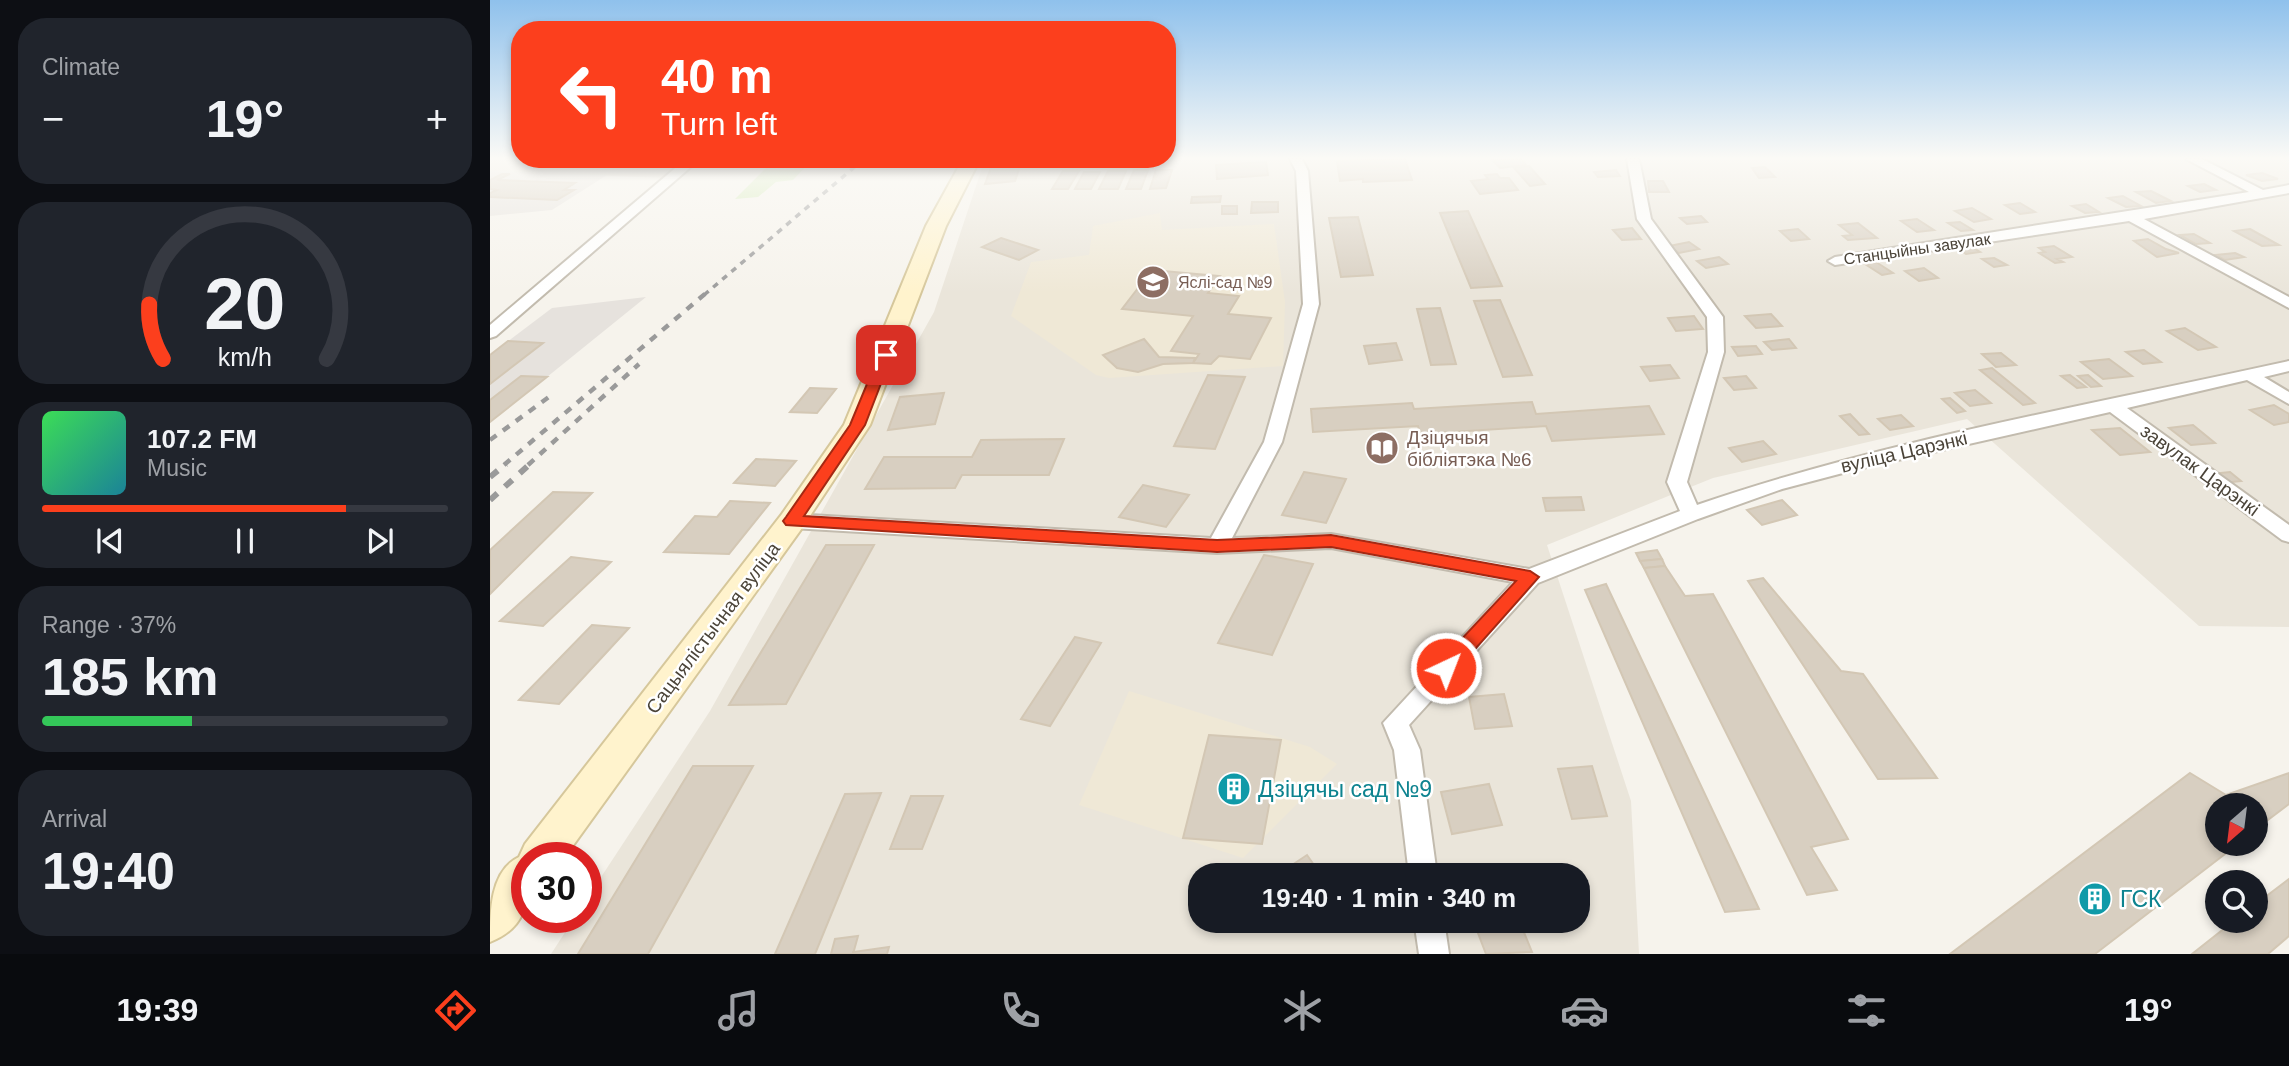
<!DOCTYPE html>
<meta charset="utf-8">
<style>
:root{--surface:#171b24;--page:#20242c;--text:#f1f3f6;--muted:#9ea1a6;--line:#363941;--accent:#fc3f1d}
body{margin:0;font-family:Helvetica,sans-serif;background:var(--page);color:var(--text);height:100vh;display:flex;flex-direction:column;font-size:26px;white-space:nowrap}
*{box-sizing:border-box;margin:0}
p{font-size:23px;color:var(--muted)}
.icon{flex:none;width:38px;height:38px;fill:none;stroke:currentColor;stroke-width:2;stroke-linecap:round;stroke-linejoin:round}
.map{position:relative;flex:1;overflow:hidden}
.drawer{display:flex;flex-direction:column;gap:18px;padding:18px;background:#0d0f14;width:490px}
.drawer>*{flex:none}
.guide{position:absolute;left:21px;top:21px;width:665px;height:147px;border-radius:28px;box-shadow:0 4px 10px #0003;background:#fc3f1d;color:#fff;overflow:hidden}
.needle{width:46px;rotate:208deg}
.controls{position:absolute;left:1715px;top:793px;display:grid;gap:14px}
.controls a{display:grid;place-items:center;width:63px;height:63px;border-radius:50%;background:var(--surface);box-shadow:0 4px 10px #0003;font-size:35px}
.speed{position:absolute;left:21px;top:842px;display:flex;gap:14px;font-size:35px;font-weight:700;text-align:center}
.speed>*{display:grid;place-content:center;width:91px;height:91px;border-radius:50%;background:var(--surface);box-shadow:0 4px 10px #0003;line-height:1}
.speed .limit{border:10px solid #d22;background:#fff;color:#111}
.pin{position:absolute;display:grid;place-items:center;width:60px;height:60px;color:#fff;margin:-30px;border-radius:14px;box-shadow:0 4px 10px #0006}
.me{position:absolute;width:77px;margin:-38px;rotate:43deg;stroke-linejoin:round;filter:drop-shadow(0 0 5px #0008)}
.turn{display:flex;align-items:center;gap:24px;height:147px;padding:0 35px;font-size:32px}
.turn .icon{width:91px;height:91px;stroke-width:2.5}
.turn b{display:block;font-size:49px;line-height:60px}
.big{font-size:52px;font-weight:700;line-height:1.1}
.drawer .tile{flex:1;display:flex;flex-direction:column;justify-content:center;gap:10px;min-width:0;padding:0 24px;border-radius:28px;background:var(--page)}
.drawer .dial{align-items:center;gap:0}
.dial svg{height:182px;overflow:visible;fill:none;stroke:var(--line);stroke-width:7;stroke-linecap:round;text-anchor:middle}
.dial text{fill:var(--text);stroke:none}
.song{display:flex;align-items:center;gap:21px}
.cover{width:84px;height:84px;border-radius:10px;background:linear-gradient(135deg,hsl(130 70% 55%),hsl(190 70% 35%))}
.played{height:7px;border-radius:4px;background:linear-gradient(90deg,var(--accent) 75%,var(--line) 75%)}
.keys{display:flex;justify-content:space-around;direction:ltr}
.heat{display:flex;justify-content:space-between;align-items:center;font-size:38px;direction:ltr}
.charge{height:10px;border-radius:5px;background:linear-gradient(90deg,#34c759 37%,var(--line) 0)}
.trip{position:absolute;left:698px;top:863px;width:402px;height:70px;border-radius:28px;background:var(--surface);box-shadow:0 4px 10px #0003;font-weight:700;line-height:70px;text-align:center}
.menu{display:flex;height:112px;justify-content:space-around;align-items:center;background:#090b0e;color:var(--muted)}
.menu .icon{width:49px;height:49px}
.menu .current{color:var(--accent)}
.menu b{font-size:32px;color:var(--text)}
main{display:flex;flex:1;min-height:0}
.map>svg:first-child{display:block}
.residential{fill:#eae5da;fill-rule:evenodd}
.industrial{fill:#e6e2dd}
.education{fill:#efe8d6}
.green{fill:#d2eab5}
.building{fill:#d8cfc1;stroke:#d3c7b4;stroke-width:2}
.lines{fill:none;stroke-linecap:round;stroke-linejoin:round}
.street-casing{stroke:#c2bbae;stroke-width:4}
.secondary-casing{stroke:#d6c79b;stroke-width:4}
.street{fill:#fff;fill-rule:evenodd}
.secondary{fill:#fff3cd;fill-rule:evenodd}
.rail-far2{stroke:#9a9a9a;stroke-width:3.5;stroke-dasharray:6 6;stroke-linecap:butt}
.rail-far1{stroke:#9a9a9a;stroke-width:4.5;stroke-dasharray:8 8;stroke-linecap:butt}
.rail{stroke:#9a9a9a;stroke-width:6;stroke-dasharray:10 10;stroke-linecap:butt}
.route{fill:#fc3f1d;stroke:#a42913;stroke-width:2}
.labels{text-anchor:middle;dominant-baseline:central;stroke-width:5;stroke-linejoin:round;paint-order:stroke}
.far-street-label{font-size:16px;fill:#4b4439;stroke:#fff}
.far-education-label{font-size:16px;fill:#785e54;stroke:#fff;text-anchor:start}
.education-label{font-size:19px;fill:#785e54;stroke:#fff;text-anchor:start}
.street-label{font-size:19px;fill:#4b4439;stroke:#fff}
.near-culture-label{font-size:23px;fill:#0d838f;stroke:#fff;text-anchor:start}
</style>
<main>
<section class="drawer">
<div class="tile"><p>Climate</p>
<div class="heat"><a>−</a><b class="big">19°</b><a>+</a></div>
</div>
<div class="tile dial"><svg viewBox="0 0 100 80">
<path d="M14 69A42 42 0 1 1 86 69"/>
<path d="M14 69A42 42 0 0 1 8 45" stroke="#fc3f1d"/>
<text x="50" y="56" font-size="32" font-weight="700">20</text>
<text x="50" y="72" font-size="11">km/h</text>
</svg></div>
<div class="tile">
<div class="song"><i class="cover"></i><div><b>107.2 FM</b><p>Music</p></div></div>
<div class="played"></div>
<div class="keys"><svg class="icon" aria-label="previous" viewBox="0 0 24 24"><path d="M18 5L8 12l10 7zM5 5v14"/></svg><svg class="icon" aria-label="pause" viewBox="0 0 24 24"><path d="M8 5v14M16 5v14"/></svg><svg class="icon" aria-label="next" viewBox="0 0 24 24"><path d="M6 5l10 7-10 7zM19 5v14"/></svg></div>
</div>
<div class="tile"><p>Range · 37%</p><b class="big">185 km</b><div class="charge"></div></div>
<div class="tile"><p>Arrival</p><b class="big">19:40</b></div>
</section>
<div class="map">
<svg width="1799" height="954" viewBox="0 0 1799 954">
<rect width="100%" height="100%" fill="#f6f3ec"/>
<g class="residential">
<polygon points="0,159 198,159 173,178 0,171"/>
<path d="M 495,159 L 1799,159 L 1799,627 L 1709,626 L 1477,419 L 1223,478 L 1057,545 L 1141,801 L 1149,954 L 61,954 L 85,917 L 96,917 L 96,900 L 220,711 L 444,312 ZM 710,875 L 1088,875 L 1088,920 L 710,920 Z"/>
</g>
<g class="industrial">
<polygon points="0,171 117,175 62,210 0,216"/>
<polygon points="156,297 57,377 0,422 0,355 62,308"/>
</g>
<g class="education">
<polygon points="670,213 672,230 784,224 795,302 793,366 619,378 606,375 521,316 541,262 599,255 603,226"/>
<polygon points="639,691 820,747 847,764 753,858 589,805"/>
</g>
<polygon class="green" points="285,159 323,159 303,180 286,182 268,197 245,199"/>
<g class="building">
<polygon points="915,159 922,180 873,182 873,179 850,181 847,161"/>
<polygon points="1031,159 1036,165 1010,168 1002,160"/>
<polygon points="776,162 778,175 727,179 726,165"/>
<polygon points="531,163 525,181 495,184 502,165"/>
<polygon points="1039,166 1055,184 1040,186 1024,168"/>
<polygon points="1275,167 1285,177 1269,178 1262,168"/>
<polygon points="644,170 658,170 651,189 636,189"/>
<polygon points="666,170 682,170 676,188 660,189"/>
<polygon points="1126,170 1130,176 1108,177 1104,172"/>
<polygon points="573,171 589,171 578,189 562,189"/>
<polygon points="618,171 636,171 628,189 609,189"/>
<polygon points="594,172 610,172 601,189 585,189"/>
<polygon points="1772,173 1788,179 1772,181 1756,175"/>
<polygon points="12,174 20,174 7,180 85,183 74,190 84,190 67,200 0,197 0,193 7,190 0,189 0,180"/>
<polygon points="1007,174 1010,178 1019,178 1028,190 990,194 981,181 998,179 995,175"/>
<polygon points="1158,181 1173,181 1179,192 1159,192"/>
<polygon points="1714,184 1726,190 1710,192 1698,186"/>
<polygon points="1661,191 1681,201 1666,203 1646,192"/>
<polygon points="731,196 730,202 701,203 702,197"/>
<polygon points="1633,196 1651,206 1636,207 1618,198"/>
<polygon points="762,202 788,202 788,212 761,213"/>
<polygon points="1530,203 1545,212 1530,214 1515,205"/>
<polygon points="1596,204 1609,212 1595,213 1582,206"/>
<rect x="732" y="206" width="15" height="8"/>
<polygon points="1482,208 1501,219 1484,222 1465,211"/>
<polygon points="978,211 1012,286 981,288 950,213"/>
<polygon points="1211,216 1217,222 1197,224 1190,218"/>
<polygon points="868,217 883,275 851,277 839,218"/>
<polygon points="1427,219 1444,230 1427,232 1411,221"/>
<polygon points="1470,222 1483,230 1471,231 1458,223"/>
<polygon points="1368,223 1387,238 1358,240 1353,236 1362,235 1349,225"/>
<polygon points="1142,228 1151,239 1132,240 1123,230"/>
<polygon points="1308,229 1319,239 1301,241 1290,231"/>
<polygon points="1760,229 1789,245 1772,246 1744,231"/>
<polygon points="1704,234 1720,243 1706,244 1690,235"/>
<polygon points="511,238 548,250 529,260 492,247"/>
<polygon points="1658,239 1676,249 1689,253 1667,257 1644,241"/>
<polygon points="1199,242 1209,249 1189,253 1179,246"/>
<polygon points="1479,245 1490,252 1476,254 1465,246"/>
<polygon points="1564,246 1582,257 1567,259 1573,262 1565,263 1549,253 1555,252 1549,248"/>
<polygon points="1745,253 1754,257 1735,260 1726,255"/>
<polygon points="1229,257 1238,264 1216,268 1207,261"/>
<polygon points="1504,258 1517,265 1504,267 1492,259"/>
<polygon points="1386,262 1403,273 1392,275 1375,264"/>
<polygon points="1434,268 1448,278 1429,281 1415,271"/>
<polygon points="662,270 730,276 718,293 749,296 738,314 781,318 760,359 729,356 721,364 703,363 709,354 681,351 703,316 632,309"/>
<polygon points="1010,300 1042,375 1013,377 984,301"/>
<polygon points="950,308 966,364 941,365 927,309"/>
<polygon points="1281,314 1292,326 1266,328 1255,316"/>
<polygon points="1204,316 1213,329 1186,331 1178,318"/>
<polygon points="1695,328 1726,347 1708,350 1677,331"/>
<polygon points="654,339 669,357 705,358 703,363 673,364 648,372 627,368 613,355"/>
<polygon points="1299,339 1306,348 1282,350 1274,342"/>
<polygon points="18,341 53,343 0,384 0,355"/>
<polygon points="906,343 912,360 879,364 874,346"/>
<polygon points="1266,346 1272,354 1248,356 1242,347"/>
<polygon points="1654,350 1671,362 1653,364 1636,352"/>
<polygon points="1511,353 1526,365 1506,367 1492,354"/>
<polygon points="1619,359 1642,376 1613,379 1591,362"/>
<polygon points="1180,365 1189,378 1160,381 1151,367"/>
<polygon points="1502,368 1545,403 1533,405 1490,370"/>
<polygon points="718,375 755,377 725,449 684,446"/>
<polygon points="1580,375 1596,387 1587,388 1571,376"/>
<polygon points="1598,375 1611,386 1601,387 1588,376"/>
<polygon points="31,376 57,377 0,422 0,400"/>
<polygon points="1256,376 1266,388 1244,390 1234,378"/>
<polygon points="320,388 346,389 327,413 300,412"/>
<polygon points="1485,390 1501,403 1480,406 1465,393"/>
<polygon points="454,393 445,424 398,430 410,397"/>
<polygon points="1460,398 1475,411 1467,413 1452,399"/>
<polygon points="1042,402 1046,414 1159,406 1174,434 1062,441 1056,426 930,434 928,426 823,432 821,409 922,403 924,409"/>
<polygon points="1784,405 1799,414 1799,422 1784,425 1760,410"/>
<polygon points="1360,414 1379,434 1369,435 1350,416"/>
<polygon points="1411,415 1423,426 1400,430 1388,419"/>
<polygon points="1703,425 1725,443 1701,445 1679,428"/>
<polygon points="1630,428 1660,452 1630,455 1602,430"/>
<polygon points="574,439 559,475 472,475 465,488 375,489 394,457 482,457 491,440"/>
<polygon points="1273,441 1286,454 1252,462 1239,448"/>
<polygon points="266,459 306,461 285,486 244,483"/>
<polygon points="814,472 856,479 836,523 792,515"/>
<polygon points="1740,472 1751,481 1733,483 1721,474"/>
<polygon points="653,485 699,495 676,527 629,517"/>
<polygon points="63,492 102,493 0,594 0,550"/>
<polygon points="1091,497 1094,510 1056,511 1053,498"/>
<polygon points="1292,500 1307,515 1272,525 1257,510"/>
<polygon points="240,501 280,503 239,554 174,552 205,516 227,517"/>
<polygon points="336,545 384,545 296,704 239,705"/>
<polygon points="1167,550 1172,559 1150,561 1146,553"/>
<polygon points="774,555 823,564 782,655 728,643"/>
<polygon points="81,557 121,562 53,626 10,621"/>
<polygon points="1172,559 1175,566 1154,568 1150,561"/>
<polygon points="1175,566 1195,596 1223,594 1358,839 1321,847 1347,890 1317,895 1154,568"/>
<polygon points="1273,578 1351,671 1373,674 1447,778 1388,779 1258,581"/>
<polygon points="1116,584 1269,909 1235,912 1095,590"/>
<polygon points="102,625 139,628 69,704 29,700"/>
<polygon points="585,637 611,643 560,726 531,719"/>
<polygon points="1014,694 1022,726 985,729 979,697"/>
<polygon points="719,735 791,740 772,844 693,838"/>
<polygon points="203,766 263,766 158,954 88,954"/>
<polygon points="1102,766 1117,816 1082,819 1068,769"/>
<polygon points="1700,773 1736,795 1799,773 1799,804 1766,829 1766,805 1727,805 1727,844 1748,844 1605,954 1460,954"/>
<polygon points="999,784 1012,825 962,834 951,792"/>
<polygon points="391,793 325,954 285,954 355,794"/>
<polygon points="421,796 453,796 432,849 400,849"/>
<polygon points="817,855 831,875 787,875"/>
<polygon points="1799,879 1799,936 1778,954 1702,954 1745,920 1766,920 1766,904"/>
<polygon points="983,920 1029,920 1042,952 996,954"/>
<polygon points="368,936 363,954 341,954 345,939"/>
<polygon points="399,947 397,954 363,954 363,952"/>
</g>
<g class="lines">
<defs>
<g id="street">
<polygon points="196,159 210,159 6,336 0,338 0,325"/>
<path d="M 800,159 L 812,159 L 818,171 L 829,304 L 792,442 L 742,538 L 841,534 L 1039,569 L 1190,511 L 1177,482 L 1218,352 L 1217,317 L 1147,219 L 1137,159 L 1149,159 L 1161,219 L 1233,317 L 1234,352 L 1197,482 L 1207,505 C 1399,439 1601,405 1799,361 L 1799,371 L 1774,377 L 1799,392 L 1799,404 L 1757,380 L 1637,408 L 1799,525 L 1799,542 L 1792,540 L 1620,412 L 1368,469 L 1292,489 L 1208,519 L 1048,583 L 919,725 L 930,750 L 947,875 L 919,875 L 904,750 L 893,723 L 1023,582 L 841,548 L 727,553 L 302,528 L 292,521 L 302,514 L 721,538 L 774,442 L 813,304 L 806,171 Z"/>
<polygon points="1696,159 1712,159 1773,190 1799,185 1799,193 1654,219 1799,297 1799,308 1639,221 1345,265 1338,261 1345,257 1759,192"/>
<polygon points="924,920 954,920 959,954 929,954"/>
</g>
<path id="secondary" d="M 473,159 L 490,159 L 456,226 L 380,425 L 312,528 L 74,858 L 37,858 C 37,896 42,925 0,942 C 0,912 0,871 29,857 L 35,844 L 292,514 L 354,425 L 436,226 Z"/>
</defs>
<use href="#street" class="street-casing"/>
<use href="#secondary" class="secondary-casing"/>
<use href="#street" class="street"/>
<use href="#secondary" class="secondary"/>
<polyline class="rail-far2" points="214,295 374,159"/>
<g class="rail-far1">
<polyline points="0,440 63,394"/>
<polyline points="14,465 216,293"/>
<polyline points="38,465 149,364"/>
</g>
<g class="rail">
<polyline points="0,477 16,464"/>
<polyline points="0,500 40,464"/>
</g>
</g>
<linearGradient id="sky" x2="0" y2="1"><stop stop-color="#8fc1ec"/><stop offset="0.54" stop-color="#fbfaf6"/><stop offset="1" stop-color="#fbfaf6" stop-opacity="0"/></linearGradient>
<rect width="1799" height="293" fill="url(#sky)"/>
<polygon class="route" points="396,351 402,355 375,425 314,516 727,540 841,535 1040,571 1049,577 963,674 949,674 946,668 949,663 1026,581 841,547 727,552 296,525 293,521 296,517 360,425 389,355"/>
<defs>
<symbol id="school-disc" viewBox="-11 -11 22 22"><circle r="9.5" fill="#8d6e63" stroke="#fff"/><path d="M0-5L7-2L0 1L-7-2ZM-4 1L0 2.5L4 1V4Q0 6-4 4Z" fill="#fff"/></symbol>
<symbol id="library-disc" viewBox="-11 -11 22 22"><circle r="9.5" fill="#8d6e63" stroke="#fff"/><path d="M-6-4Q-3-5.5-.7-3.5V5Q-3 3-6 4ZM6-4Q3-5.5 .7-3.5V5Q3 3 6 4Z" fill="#fff"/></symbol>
<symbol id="building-disc" viewBox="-11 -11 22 22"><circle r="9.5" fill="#0f9aa8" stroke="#fff"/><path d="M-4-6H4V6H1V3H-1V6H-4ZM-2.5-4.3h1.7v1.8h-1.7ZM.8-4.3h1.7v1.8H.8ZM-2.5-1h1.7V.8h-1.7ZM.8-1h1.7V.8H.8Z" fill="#fff"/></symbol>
</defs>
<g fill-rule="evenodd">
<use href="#school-disc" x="644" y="263" width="38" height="38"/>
<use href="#library-disc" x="873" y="429" width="38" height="38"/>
<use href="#building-disc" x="725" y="770" width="38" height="38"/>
<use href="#building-disc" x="1586" y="880" width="38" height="38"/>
</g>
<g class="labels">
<g class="far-street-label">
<text transform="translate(1427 249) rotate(-8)">Станцыйны завулак</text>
</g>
<g class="far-education-label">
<text x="688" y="282">Яслі-сад №9</text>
</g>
<g class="education-label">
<text x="917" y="437">Дзіцячыя<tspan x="917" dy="22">бібліятэка №6</tspan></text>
</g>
<g class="street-label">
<text transform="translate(1414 452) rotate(-13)">вуліца Царэнкі</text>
<text transform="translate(1710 470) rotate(36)">завулак Царэнкі</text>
<text transform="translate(223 628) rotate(-53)">Сацыялістычная вуліца</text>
</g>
<g class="near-culture-label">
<text x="768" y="789">Дзіцячы сад №9</text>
<text x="1630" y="899">ГСК</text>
</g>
</g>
</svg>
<div class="controls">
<a><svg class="needle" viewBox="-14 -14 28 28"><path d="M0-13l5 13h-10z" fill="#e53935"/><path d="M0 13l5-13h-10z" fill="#9ea1a6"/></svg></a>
<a><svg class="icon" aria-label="search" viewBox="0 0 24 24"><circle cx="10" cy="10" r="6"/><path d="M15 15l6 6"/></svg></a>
</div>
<div class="speed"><div class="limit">30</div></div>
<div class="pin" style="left:396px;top:355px;background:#d93025"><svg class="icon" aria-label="arrive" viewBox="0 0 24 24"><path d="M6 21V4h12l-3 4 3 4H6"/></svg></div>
<svg class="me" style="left:956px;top:668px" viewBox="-20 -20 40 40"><circle r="17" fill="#fc3f1d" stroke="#fff" stroke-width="3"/><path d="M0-11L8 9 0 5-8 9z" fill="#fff"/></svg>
<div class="trip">19:40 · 1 min · 340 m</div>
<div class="guide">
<div class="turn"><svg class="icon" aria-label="left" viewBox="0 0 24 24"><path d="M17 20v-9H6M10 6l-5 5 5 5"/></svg><div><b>40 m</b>Turn left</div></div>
</div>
</div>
</main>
<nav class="menu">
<b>19:39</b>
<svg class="icon current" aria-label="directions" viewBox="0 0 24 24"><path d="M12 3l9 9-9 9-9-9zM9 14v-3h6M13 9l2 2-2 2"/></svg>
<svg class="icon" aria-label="music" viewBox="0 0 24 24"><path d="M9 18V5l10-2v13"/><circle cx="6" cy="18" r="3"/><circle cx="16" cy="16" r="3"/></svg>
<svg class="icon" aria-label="phone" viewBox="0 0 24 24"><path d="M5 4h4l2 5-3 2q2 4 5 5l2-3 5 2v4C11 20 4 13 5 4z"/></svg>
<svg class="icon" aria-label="climate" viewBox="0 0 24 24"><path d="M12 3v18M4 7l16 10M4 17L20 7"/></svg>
<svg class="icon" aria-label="car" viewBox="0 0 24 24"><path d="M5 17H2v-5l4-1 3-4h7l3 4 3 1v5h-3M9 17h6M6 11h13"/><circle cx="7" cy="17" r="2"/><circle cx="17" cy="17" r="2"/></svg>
<svg class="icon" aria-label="filters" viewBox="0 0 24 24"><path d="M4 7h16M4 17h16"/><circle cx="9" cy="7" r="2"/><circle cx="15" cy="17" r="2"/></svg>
<b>19°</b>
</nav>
